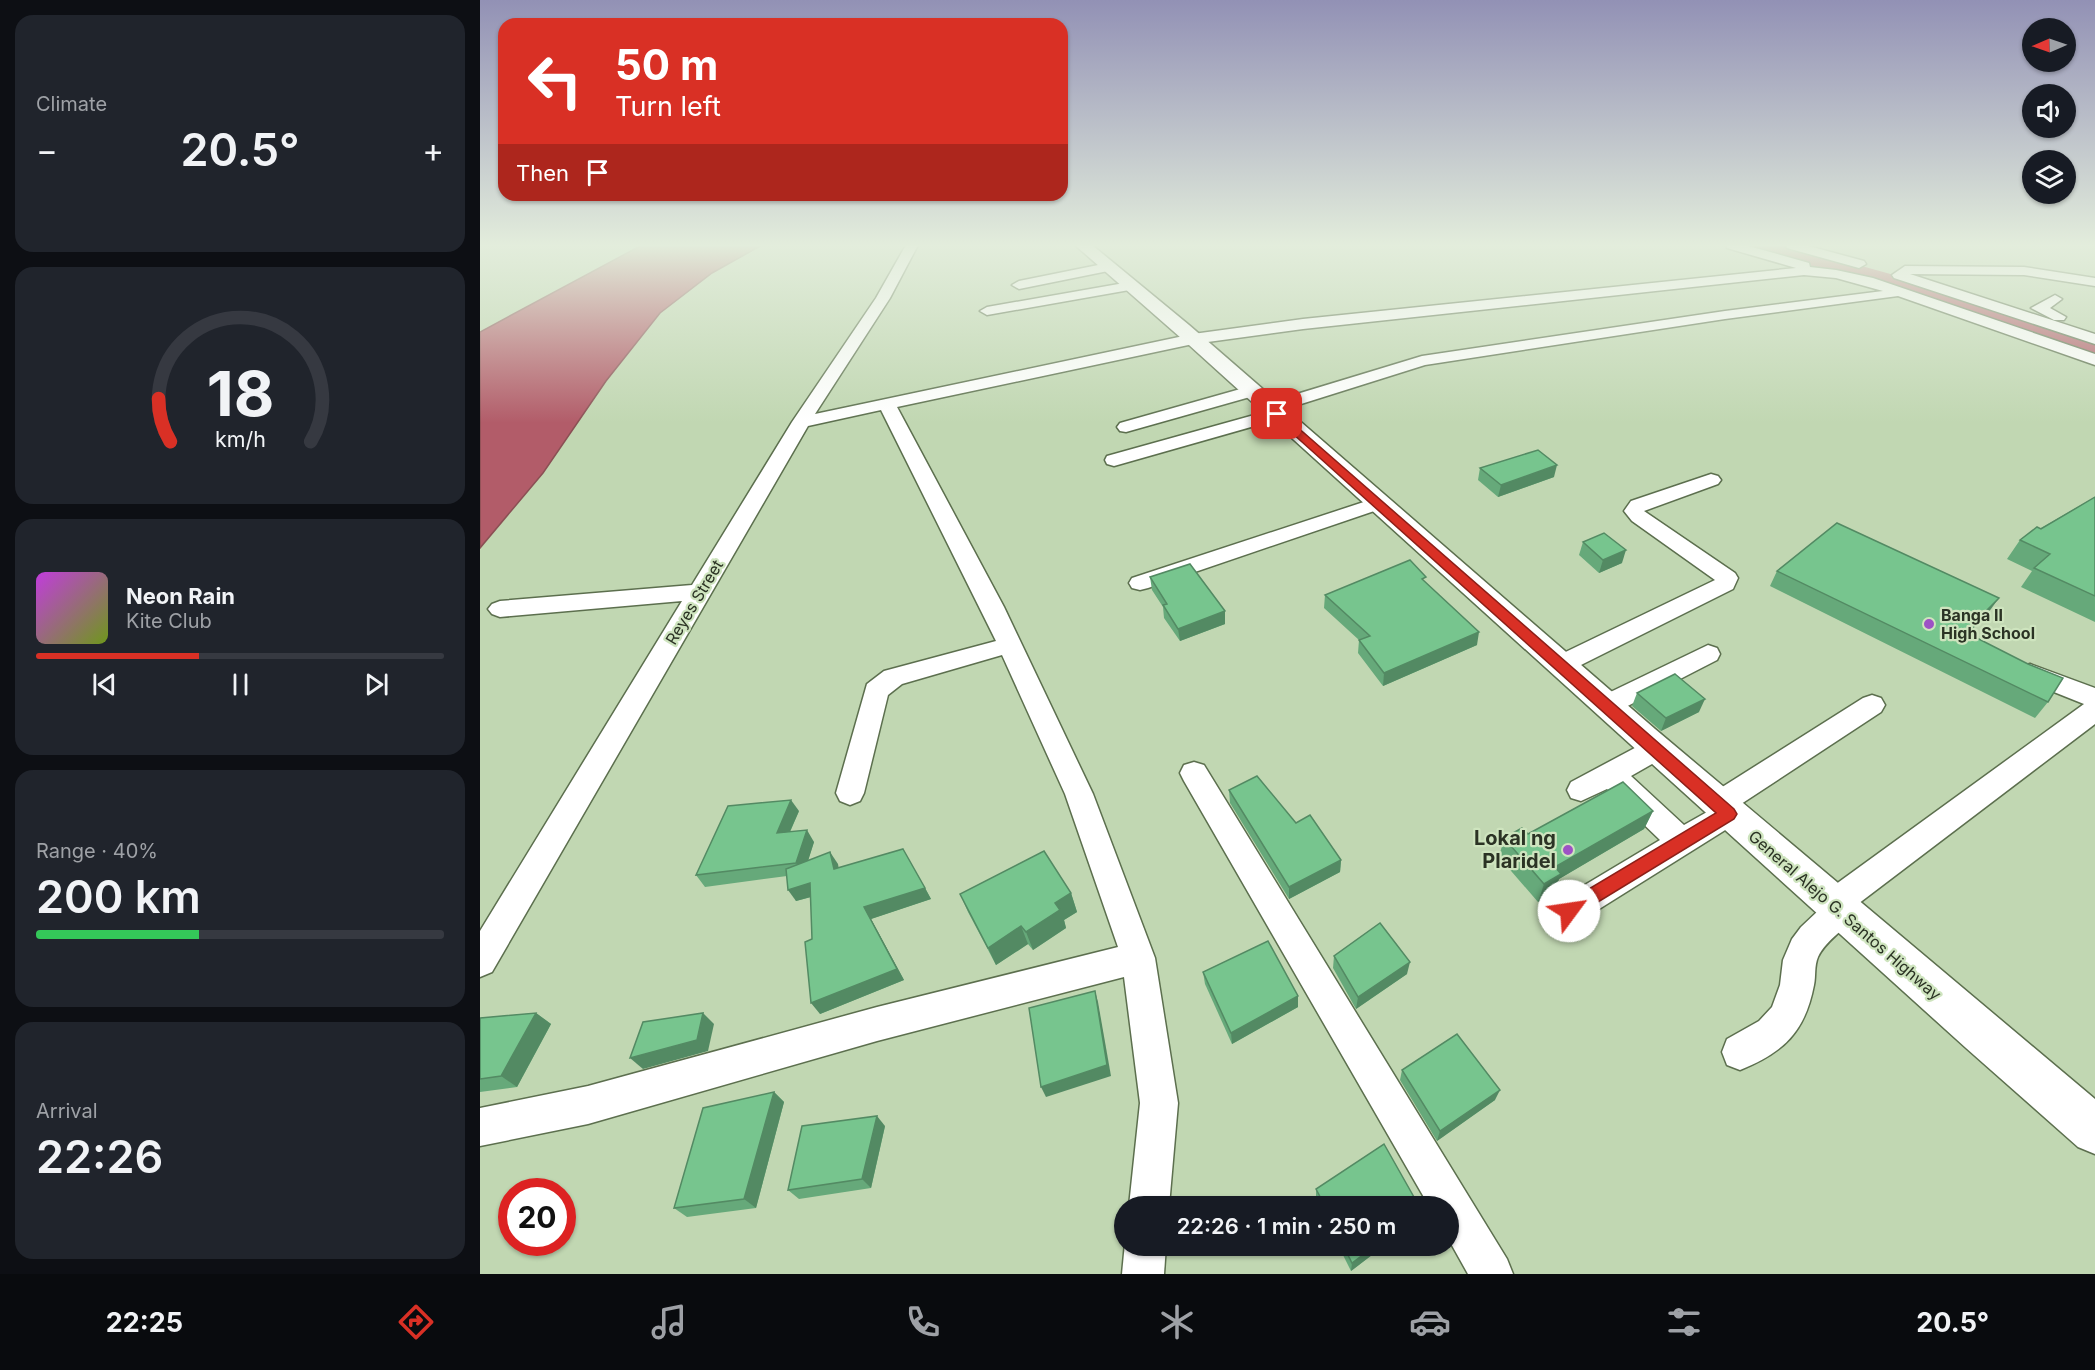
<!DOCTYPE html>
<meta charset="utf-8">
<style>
:root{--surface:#171b24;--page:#20242c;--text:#f1f3f6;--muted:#9ea1a6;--line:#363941;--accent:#d93025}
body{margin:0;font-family:Inter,sans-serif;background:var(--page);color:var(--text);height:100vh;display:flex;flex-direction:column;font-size:22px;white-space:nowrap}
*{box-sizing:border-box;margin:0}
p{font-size:20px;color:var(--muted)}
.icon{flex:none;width:33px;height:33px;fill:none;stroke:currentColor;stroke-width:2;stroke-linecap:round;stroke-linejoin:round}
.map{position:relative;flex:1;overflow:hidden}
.sheet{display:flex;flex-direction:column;gap:15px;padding:15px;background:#0d0f14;width:480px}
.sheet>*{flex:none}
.banner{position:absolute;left:18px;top:18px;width:570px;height:183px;border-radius:18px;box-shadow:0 2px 4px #0004;background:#d93025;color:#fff;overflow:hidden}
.needle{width:39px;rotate:268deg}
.tools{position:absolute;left:1542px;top:18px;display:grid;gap:12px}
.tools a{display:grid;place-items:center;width:54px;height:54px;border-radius:50%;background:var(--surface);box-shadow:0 2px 4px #0004;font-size:30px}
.speed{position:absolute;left:18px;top:1178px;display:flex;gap:12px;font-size:30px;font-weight:700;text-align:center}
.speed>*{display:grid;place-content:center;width:78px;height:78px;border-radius:50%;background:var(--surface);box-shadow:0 2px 4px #0004;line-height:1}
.speed .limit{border:9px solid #d22;background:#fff;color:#111}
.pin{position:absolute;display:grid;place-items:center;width:51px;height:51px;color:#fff;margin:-26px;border-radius:12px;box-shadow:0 3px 9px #0006}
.me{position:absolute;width:66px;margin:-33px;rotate:59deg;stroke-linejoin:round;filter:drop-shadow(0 0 4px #0008)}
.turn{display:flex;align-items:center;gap:21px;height:126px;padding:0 18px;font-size:27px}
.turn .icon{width:78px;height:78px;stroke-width:2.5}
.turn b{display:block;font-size:42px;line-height:51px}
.then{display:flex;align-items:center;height:57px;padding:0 18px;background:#0003;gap:12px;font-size:22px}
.big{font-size:45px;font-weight:600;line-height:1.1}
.sheet .tile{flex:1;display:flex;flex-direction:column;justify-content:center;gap:9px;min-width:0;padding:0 21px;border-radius:18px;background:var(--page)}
.sheet .dial{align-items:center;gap:0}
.dial svg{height:156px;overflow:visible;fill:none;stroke:var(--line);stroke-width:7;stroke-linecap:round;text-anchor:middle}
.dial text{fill:var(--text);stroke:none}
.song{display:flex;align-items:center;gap:18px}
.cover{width:72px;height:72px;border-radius:9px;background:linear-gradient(135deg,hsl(290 70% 55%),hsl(80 70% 35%))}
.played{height:6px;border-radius:3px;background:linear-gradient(90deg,var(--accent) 40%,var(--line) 40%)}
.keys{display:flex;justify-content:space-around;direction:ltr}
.heat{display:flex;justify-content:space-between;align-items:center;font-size:33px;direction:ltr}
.charge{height:9px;border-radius:4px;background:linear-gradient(90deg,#34c759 40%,var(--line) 0)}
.trip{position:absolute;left:634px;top:1196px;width:345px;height:60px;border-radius:30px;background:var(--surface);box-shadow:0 2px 4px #0004;font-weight:600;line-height:60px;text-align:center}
.menu{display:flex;height:96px;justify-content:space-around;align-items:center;background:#090b0e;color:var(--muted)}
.menu .icon{width:42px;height:42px}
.menu .on{color:var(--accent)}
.menu b{font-size:27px;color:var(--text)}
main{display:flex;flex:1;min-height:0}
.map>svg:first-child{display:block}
.water{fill:#b25c69;stroke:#8a5054;stroke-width:1.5}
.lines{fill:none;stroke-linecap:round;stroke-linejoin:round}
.river{fill:#b25c69;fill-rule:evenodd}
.minor-casing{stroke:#5c6f4e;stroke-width:3}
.major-casing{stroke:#5c6f4e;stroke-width:3}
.minor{fill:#fff;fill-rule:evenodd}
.major{fill:#fff;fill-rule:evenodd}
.wall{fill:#66a97a}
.shaded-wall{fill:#538a63}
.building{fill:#77c58e;stroke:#538a63;stroke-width:1.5}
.route{fill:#d93025;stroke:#8d1f18;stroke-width:1.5}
.poi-dot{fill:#9d52c5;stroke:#cee4be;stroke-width:2}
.labels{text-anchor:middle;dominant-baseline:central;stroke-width:4.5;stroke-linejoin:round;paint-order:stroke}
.street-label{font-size:16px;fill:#2b3324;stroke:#cee4be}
.poi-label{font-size:16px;font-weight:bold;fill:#2b3324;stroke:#cee4be;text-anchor:start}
.near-poi-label{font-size:20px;font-weight:bold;fill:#2b3324;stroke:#cee4be;text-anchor:end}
</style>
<main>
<section class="sheet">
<div class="tile"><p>Climate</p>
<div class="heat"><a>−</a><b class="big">20.5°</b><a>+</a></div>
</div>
<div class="tile dial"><svg viewBox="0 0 100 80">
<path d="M14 69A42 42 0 1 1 86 69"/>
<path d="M14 69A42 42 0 0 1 8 47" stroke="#d93025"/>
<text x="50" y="56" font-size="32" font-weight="700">18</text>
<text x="50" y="72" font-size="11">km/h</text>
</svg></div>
<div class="tile">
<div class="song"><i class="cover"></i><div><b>Neon Rain</b><p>Kite Club</p></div></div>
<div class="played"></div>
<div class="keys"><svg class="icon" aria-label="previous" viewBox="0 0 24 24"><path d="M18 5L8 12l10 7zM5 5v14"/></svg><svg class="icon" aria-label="pause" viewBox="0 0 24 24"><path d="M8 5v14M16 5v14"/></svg><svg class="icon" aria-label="next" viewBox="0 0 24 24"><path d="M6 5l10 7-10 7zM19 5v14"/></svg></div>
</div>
<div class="tile"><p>Range · 40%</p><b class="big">200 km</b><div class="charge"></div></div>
<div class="tile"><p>Arrival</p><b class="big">22:26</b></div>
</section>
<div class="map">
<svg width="1615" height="1274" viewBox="0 0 1615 1274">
<rect width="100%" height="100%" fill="#c1d7b2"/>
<polygon class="water" points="162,245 282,245 232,273 180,313 126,381 63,473 0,548 0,332"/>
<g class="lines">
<polygon class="river" points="1269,245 1306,245 1486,295 1615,341 1615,360 1466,307 1273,250"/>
<defs>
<g id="minor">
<polygon points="426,245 438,245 410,298 335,414 713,334 823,319 1316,268 1247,248 1246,245 1265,245 1329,263 1330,267 1356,270 1393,278 1615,354 1615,365 1418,296 1245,319 945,365 802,410 806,414 803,418 634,466 627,464 625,460 627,456 785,412 781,408 784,404 942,356 1245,311 1403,291 1356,278 1324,275 823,329 713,344 417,407 524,607 613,794 675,958 698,1103 689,1206 649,1206 660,1103 644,977 397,1041 108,1124 0,1146 0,1108 108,1086 397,1007 638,947 585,794 522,655 422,684 408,695 384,793 380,801 370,805 360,801 356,793 387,684 404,671 516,641 401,410 328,426 12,972 0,977 0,931 202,601 20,617 12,614 8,609 12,604 20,601 212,585 312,422 396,298"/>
<polygon points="1306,245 1325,245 1384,261 1386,264 1379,268 1307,248"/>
<polygon points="628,263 635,267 633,270 539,289 532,285 539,281"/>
<polygon points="1425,266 1544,267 1615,278 1615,286 1544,275 1430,274 1615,334 1615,344 1414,278 1412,275"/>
<polygon points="650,282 655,283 657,286 655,289 507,315 500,311 507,307"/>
<polygon points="1575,295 1582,299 1570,308 1586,317 1584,320 1574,320 1551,308"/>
<polygon points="771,386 777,387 779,391 777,395 646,432 640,431 637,427 640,423"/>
<polygon points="1231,474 1238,476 1241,480 1238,484 1164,511 1255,573 1258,578 1253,589 1089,671 1080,674 1071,671 1068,665 1071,659 1235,580 1152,521 1144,511 1151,501"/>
<polygon points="896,498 903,500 906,504 903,508 668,588 660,590 652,588 649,583 652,578"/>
<polygon points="1228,645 1237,648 1240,654 1237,660 1136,712 1127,715 1118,712 1114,705 1118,698"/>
<path d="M 1550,664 L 1615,688 L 1615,724 L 1374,907 L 1376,912 C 1367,930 1346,939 1338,957 C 1334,966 1336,976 1334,985 C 1325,1032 1304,1052 1260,1070 L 1247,1065 L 1242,1052 L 1247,1039 L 1279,1021 L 1292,1007 L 1300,985 L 1303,960 L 1312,939 L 1321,927 L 1339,910 L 1336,905 L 1341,895 L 1604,704 L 1541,679 L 1537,673 L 1541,667 Z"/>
<polygon points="1392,695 1401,698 1405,705 1401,712 1258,806 1263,814 1258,822 1100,921 1089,925 1078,921 1073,911 1078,901 1180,840 1127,789 1101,801 1091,798 1087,790 1091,782 1166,742 1176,738 1186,742 1190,749 1186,756 1151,776 1204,825 1227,812 1224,804 1228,796 1383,698"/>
<polygon points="714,762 724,765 1027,1259 1033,1274 988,1274 969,1240 969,1206 949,1206 704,781 700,773 704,765"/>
<polygon points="645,1243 686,1245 684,1274 642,1274"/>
</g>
<polygon id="major" points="595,245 612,245 709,325 1175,729 1615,1099 1615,1154 1598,1147 1486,1048 709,345"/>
</defs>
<use href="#minor" class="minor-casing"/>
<use href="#major" class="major-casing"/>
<use href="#minor" class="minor"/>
<use href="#major" class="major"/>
</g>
<g class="wall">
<polygon points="1000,468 1074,477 1018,497 998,480"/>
<polygon points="1615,497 1615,622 1541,587 1552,571 1527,559 1540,540"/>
<polygon points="1103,542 1142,563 1119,573 1099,555"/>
<polygon points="1297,571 1508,613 1488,634 1568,702 1555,718 1290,586"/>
<polygon points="670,577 745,611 745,624 700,641 684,618 683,607 672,590"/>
<polygon points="945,582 997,645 903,686 878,653 879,640 844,608 845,595"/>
<polygon points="1157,693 1219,712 1181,731 1152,706"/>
<polygon points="749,790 816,823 861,860 860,872 809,899 750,803"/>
<polygon points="319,811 310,832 334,842 328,860 358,864 358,868 445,888 451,899 391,919 424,980 340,1014 332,939 331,897 316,901 307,876 225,887 216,875"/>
<polygon points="1173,811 1164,829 1079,879 1074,892 1058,902 1019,857 1024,838"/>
<polygon points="591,893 597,912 584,920 586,928 553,950 548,944 516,965 488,912 480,894"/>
<polygon points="854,956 927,974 876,1009 853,968"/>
<polygon points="723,972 818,996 818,1007 752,1044 725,984"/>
<polygon points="56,1013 71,1024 37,1087 0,1092 0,1018"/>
<polygon points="922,1070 1015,1100 957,1141 920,1080"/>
<polygon points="294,1092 304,1102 276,1208 207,1217 194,1208"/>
<polygon points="405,1126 391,1188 319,1199 308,1190"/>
<polygon points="836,1189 939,1206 840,1206 836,1198"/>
<polygon points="858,1245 905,1245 871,1271"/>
</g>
<g class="shaded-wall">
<polygon points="1077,465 1074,477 1018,497 1021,485"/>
<polygon points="1146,550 1142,563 1119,573 1123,560"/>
<polygon points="1519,598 1508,613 1474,648 1485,632"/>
<polygon points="745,611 745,624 700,641 698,629"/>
<polygon points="999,632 997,645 903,686 904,673"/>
<polygon points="1225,699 1219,712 1181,731 1186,718"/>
<polygon points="311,800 319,811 304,845 297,833"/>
<polygon points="1173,811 1164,829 1079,879 1074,892 1058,902 1064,884 1075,867"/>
<polygon points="327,830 334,842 324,874 316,863"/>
<polygon points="350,852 358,864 361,881 354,869"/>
<polygon points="861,860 860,872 809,899 809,887"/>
<polygon points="330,883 338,895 316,901 308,890"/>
<polygon points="445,888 451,899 391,919 424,980 340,1014 331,1003 384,907"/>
<polygon points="591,893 597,912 584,920 586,928 553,950 546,932 575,903"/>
<polygon points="541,926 548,944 516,965 508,948"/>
<polygon points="930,962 927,974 876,1009 878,997"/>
<polygon points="615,991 618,1002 631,1076 566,1097 561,1087"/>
<polygon points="818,996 818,1007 752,1044 751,1033"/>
<polygon points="56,1013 71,1024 37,1087 21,1076"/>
<polygon points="223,1013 234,1024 228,1051 163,1069 150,1058"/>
<polygon points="1020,1090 1015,1100 957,1141 960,1131"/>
<polygon points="294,1092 304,1102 276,1208 264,1199"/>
<polygon points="397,1116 405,1126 391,1188 382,1179"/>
<polygon points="896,1245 905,1245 871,1271 872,1263"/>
</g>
<g class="building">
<polygon points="1058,450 1077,465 1021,485 1000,468"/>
<polygon points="1615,497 1615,596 1554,568 1570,554 1540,540 1557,527 1561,529"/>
<polygon points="1357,523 1519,598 1485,632 1548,664 1583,678 1568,702 1297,571"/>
<polygon points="1124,533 1146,550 1123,560 1103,542"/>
<polygon points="930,560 946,577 942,579 999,632 904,673 879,640 890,636 845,595"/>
<polygon points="710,564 745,611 698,629 683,605 687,604 670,577"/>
<polygon points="1195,674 1225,699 1186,718 1157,693"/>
<polygon points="777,776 816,823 830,815 861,860 809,887 749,790"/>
<polygon points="1143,782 1173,811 1075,867 1081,874 1064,884 1024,838 1042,828 1048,834"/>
<polygon points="311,800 297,833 327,830 316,863 216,875 248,806"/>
<polygon points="423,849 445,888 384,907 417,969 331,1003 325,942 332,939 330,883 308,890 306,869 350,852 354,869"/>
<polygon points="564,851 591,893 575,903 580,910 546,932 541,926 508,948 480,894"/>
<polygon points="900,923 930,962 878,997 854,956"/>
<polygon points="788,941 818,996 751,1033 723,972"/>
<polygon points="615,991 627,1065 561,1087 549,1008"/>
<polygon points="56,1013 21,1076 0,1079 0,1018"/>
<polygon points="223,1013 217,1040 150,1058 163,1022"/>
<polygon points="977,1034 1020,1090 960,1131 922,1070"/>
<polygon points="294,1092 264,1199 194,1208 223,1108"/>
<polygon points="397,1116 382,1179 308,1190 322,1126"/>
<polygon points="904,1144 939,1206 845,1206 836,1189"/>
<polygon points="863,1245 896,1245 872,1263"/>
</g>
<linearGradient id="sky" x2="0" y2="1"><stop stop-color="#9291b5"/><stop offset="0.58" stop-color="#e3eddc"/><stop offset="1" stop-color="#e3eddc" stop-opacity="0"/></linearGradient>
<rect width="1615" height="423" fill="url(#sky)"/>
<polygon class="route" points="793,412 800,412 1254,809 1257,814 1254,819 1095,916 1089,919 1082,916 1080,911 1082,905 1236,813 793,416"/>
<g class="poi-dot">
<circle cx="1449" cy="624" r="6"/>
<circle cx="1088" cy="850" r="6"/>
</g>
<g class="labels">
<g class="street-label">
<text transform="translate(214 602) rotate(-59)">Reyes Street</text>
<text transform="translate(1365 915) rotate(41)">General Alejo G. Santos Highway</text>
</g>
<g class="poi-label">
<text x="1461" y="615">Banga Ⅱ<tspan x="1461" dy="18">High School</tspan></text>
</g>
<g class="near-poi-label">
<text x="1076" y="838">Lokal ng<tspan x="1076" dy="23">Plaridel</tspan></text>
</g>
</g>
</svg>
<div class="tools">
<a><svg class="needle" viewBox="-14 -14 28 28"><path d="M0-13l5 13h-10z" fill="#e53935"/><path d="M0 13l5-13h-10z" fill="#9ea1a6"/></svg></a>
<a><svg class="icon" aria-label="sound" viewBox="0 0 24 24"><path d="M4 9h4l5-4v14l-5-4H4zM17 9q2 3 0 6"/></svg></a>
<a><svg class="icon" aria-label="layers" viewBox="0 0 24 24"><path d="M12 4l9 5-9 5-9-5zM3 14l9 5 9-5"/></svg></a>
</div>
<div class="speed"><div class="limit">20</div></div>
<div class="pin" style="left:797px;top:414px;background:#d93025"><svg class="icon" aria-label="arrive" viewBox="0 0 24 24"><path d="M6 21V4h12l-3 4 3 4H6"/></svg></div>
<svg class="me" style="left:1089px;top:911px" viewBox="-20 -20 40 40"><circle r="19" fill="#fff"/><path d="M0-13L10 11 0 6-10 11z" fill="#d93025"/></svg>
<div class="trip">22:26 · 1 min · 250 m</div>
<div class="banner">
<div class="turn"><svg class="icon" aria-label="left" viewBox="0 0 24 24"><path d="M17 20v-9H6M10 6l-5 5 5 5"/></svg><div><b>50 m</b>Turn left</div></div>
<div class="then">Then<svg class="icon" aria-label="arrive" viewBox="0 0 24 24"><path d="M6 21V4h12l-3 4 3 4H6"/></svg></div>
</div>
</div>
</main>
<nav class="menu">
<b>22:25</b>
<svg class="icon on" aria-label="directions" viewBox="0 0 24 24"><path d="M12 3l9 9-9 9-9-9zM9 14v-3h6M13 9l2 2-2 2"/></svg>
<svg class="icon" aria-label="music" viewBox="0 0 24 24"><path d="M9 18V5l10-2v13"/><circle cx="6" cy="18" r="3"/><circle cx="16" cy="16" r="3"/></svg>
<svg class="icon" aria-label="phone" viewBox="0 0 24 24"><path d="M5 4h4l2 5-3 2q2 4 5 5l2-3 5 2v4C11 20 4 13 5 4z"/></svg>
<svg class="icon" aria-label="climate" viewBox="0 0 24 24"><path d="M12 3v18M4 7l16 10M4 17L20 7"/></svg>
<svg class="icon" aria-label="car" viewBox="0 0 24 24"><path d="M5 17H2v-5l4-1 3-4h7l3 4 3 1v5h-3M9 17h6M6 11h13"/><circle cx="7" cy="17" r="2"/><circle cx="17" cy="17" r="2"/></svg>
<svg class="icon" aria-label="filters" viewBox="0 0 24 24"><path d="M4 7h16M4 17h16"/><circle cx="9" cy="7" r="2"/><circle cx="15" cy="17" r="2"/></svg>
<b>20.5°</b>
</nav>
